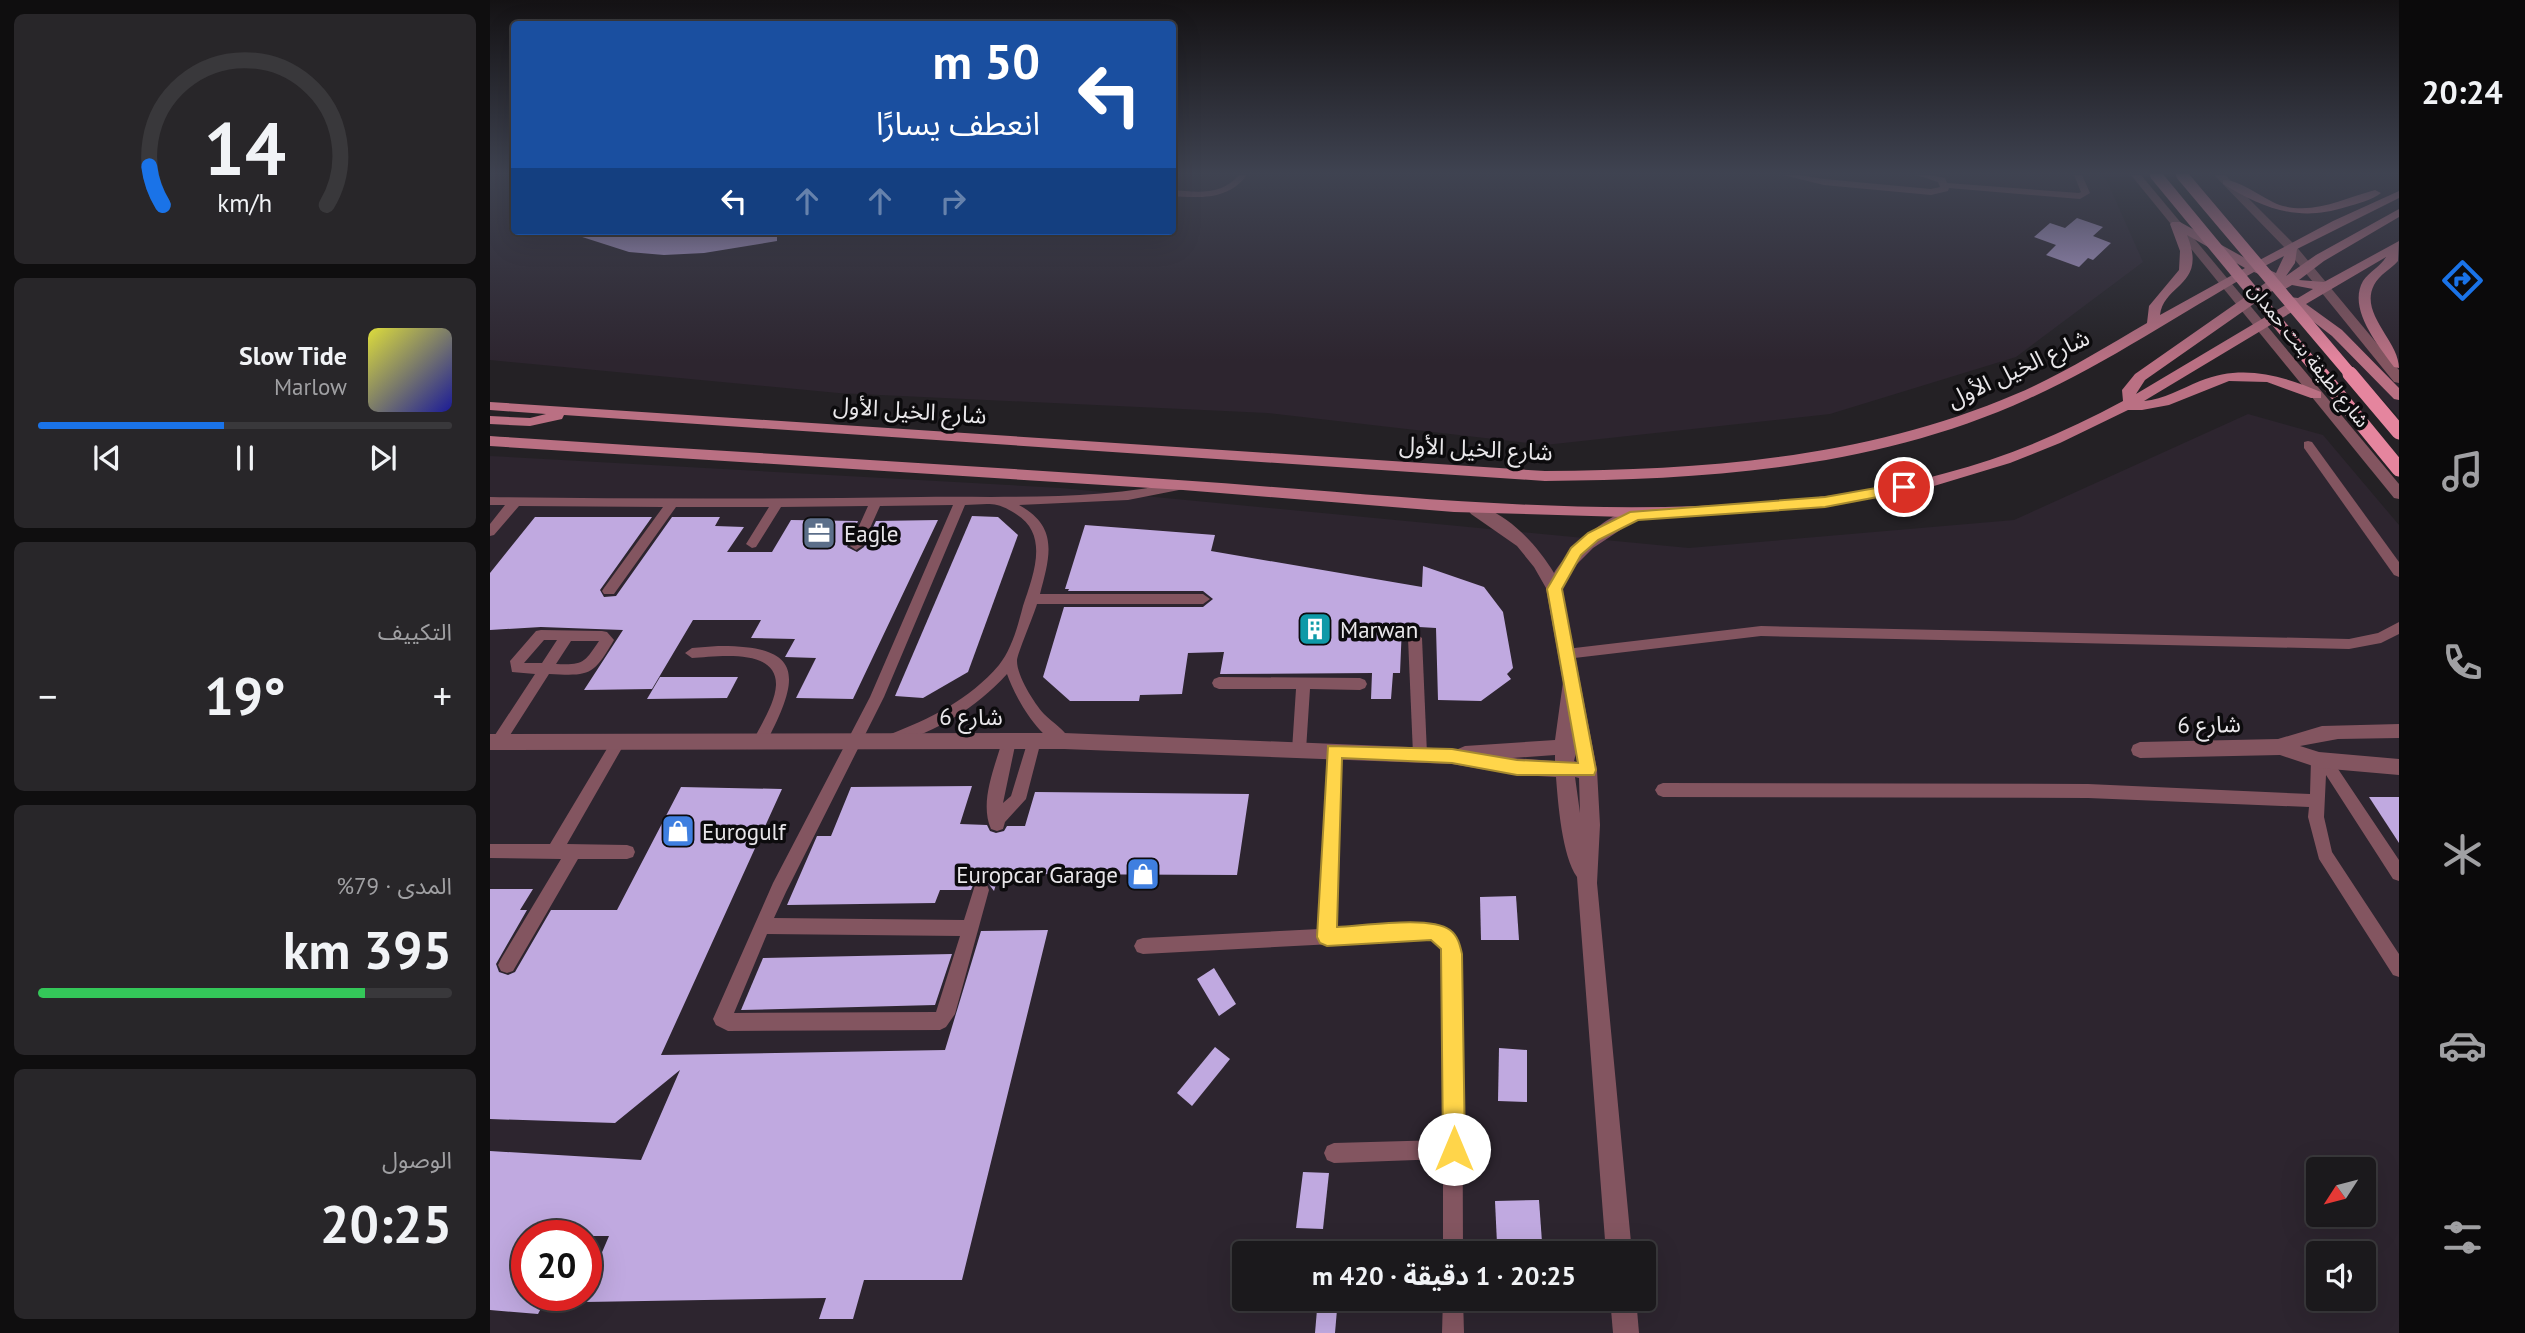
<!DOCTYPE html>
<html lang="ar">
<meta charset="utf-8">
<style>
:root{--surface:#1b191c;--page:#282629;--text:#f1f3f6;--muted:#a0a0a3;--line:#39383b;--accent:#1a73e8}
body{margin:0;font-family:"PT Sans","Noto Sans Arabic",sans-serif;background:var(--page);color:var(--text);direction:rtl;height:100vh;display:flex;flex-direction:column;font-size:26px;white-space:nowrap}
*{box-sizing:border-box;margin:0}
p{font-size:23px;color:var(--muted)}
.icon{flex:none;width:38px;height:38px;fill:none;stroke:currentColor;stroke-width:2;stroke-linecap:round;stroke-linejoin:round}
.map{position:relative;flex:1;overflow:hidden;direction:ltr}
.drawer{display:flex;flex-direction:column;gap:14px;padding:14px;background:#0f0e0f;width:490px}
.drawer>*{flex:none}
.guide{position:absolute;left:21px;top:21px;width:665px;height:214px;border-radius:7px;box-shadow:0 7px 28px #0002,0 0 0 2px var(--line);direction:rtl;background:#1a4fa0;color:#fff;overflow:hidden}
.needle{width:46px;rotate:234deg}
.tools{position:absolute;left:1816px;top:1157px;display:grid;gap:14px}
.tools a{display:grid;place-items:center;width:70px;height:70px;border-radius:7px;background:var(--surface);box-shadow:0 7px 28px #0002,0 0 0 2px var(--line);font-size:35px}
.speed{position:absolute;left:21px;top:1220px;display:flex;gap:14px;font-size:35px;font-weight:700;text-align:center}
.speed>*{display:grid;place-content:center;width:91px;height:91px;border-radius:50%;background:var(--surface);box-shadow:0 7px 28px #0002,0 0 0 2px var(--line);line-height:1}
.speed .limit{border:10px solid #d22;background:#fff;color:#111}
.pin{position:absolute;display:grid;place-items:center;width:60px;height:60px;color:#fff;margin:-30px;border:4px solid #fff;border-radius:50%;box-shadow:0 2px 7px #0007}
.me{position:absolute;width:77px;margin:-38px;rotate:0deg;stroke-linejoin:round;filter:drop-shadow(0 0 5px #0008)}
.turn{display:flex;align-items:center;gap:24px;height:147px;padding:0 21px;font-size:32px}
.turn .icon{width:91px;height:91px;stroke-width:2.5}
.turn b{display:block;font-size:49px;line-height:60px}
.lanes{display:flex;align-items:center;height:66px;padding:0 21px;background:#0003;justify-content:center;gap:35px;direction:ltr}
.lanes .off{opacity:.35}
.big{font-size:52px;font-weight:700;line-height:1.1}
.drawer .tile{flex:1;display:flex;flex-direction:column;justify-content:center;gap:10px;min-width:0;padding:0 24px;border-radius:10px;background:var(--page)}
.drawer .dial{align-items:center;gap:0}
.dial svg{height:182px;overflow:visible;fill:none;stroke:var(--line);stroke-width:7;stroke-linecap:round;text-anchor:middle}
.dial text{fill:var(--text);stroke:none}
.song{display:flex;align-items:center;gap:21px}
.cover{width:84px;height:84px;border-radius:10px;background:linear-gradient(135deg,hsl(60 70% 55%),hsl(240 70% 35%))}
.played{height:7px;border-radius:4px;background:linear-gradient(90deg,var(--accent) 45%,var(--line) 45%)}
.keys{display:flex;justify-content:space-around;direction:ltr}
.heat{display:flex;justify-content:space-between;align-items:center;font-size:38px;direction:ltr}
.charge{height:10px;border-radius:5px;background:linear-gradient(90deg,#34c759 79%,var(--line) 0)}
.trip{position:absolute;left:742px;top:1241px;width:424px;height:70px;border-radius:7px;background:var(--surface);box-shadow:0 7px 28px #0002,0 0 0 2px var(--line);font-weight:700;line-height:70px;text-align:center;direction:rtl}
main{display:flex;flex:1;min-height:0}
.tab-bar{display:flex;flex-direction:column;width:126px;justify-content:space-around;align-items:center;background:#0b0a0b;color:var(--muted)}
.tab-bar .icon{width:49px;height:49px}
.tab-bar .current{color:var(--accent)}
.tab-bar b{font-size:32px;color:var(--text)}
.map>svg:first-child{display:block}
.built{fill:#2d252f;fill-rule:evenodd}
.building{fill:#c0a9e0}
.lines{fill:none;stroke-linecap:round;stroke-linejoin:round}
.service{fill:#835560;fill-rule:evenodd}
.minor{fill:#835560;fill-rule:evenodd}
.tertiary{fill:#835560;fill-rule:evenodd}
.secondary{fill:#ba7083;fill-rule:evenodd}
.primary-bridge-far1{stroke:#e5859e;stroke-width:12}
.primary-bridge{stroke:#e5859e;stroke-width:15}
.route{fill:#ffd54a;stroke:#a68a30;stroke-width:2}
.labels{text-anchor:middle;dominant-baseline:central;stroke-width:7;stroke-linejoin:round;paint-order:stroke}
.far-street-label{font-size:19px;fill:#e9e7ea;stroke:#0c0b0d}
.street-label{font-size:23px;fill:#e9e7ea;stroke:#0c0b0d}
.poi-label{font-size:23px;fill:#e9e7ea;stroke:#0c0b0d;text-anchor:start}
</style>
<main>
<nav class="tab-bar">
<b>20:24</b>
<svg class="icon current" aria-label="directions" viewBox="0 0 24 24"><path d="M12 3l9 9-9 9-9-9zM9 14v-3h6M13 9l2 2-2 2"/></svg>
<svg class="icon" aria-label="music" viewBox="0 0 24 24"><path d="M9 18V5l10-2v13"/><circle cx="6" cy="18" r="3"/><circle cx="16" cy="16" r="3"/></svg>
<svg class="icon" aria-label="phone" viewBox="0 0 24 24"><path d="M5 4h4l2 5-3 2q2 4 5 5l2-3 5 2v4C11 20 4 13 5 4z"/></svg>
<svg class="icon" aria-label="climate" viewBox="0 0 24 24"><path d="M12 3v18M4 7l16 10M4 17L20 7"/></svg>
<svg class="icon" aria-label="car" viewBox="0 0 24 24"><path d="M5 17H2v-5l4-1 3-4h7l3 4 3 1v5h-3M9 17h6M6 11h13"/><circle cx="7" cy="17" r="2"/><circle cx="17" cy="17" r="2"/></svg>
<svg class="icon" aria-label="filters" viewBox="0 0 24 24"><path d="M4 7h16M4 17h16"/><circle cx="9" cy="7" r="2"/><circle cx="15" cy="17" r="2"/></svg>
</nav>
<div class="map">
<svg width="1909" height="1333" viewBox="0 0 1909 1333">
<rect width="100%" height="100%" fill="#242125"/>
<g class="built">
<polygon points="0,175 24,175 24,231 682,231 683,175 1611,175 1617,181 1653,262 1526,357 1340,414 1055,445 777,413 348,393 0,360"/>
<polygon points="1688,175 1909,175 1909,418"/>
<path d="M 1758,414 L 1833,435 L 1909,525 L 1909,1333 L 0,1333 L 0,456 L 571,488 L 1199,548 L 1524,520 ZM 1829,1169 L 1874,1169 L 1874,1214 L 1829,1214 ZM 37,1236 L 96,1236 L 96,1295 L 37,1295 ZM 754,1253 L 1153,1253 L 1153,1298 L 754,1298 ZM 1829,1253 L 1874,1253 L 1874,1298 L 1829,1298 Z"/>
</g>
<g class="building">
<polygon points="1587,218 1613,227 1603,236 1621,243 1603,260 1598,258 1589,267 1556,255 1566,245 1544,237 1560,223 1575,228"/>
<polygon points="87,231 287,231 287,241 214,253 174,255 139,252 86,235"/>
<polygon points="482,516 508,517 528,535 478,672 433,698 405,696"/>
<polygon points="45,517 162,517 110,590 114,597 126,596 182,517 230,517 225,526 254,527 237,552 282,552 301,520 368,521 357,547 367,552 374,547 386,521 448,520 363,699 306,698 326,658 295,657 305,639 261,638 271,620 203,620 162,689 94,690 133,630 51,627 0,630 0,573"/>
<polygon points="595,525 725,535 721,551 932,587 933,566 994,587 1013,612 1023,668 1017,674 1021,679 991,701 948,700 946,628 912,626 910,673 903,673 901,699 881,699 882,673 730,674 734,652 698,653 692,694 650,695 649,701 580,701 553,677 574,607 713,607 723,599 713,591 578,591 579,589 575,589"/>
<polygon points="170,677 248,677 237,698 157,699"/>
<polygon points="482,786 470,824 497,825 500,831 506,833 514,831 517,826 535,826 545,792 759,794 747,875 509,874 504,891 498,883 490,881 484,883 481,890 450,890 445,903 297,905 327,836 341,836 361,787"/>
<polygon points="191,787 292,789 171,1055 455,1050 491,931 558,930 472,1280 374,1280 363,1319 329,1319 336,1298 95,1302 112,1263 107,1264 119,1236 37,1236 37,1295 58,1295 48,1314 0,1310 0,1151 151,1160 190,1070 125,1123 0,1119 0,889 43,889 30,910 37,910 6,964 9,972 18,975 25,972 61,910 127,910"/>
<polygon points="1879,797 1909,797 1909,843"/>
<polygon points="1026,896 1029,940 991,940 990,897"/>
<polygon points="462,954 445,1005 251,1010 273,958"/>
<polygon points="724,968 746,1004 729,1016 707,979"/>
<polygon points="725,1047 740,1059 702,1106 687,1093"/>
<polygon points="1009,1048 1037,1050 1037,1102 1008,1101"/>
<polygon points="813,1172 839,1173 833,1229 806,1228"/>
<polygon points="1049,1200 1052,1242 1007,1244 1005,1201"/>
<polygon points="828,1298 848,1298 845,1333 825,1333"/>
</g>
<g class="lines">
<g class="service">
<path d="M 749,175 L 757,175 C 738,200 711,198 682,196 L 682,190 C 707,192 731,196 749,175 Z"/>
<polygon points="1293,175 1309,175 1334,179 1441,189 1450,187 1448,182 1426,175 1440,175 1455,178 1457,183 1589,193 1591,192 1584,175 1592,175 1600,193 1590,199 1459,188 1458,191 1441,195 1334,185"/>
<polygon points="1818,441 1822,442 1909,562 1909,577 1904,575 1814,448 1814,442"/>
<path d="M 695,481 L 701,485 L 699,488 L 638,500 L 529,505 C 569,527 560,556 550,594 L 713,594 L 720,599 L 713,604 L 547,604 C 544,615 527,654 527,661 C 527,676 544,703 554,714 C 563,723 575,730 581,741 L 579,745 L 574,747 C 548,738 526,699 517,674 C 485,709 448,730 403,745 L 398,743 L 396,739 L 398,735 C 440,719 479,700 509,665 C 522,649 528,625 533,606 C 543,576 560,535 526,514 C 521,511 513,506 507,505 C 498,503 485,505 475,505 L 394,697 L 296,892 L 284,918 L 474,920 L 485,885 L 491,883 L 497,885 L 499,890 L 465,1014 L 456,1027 L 450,1030 L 238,1031 L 226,1025 L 223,1019 L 283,883 L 380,697 L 463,505 L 390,506 L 372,546 L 366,550 L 360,546 L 378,506 L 291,507 L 266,547 L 262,548 L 256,544 L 279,507 L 186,507 L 124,594 L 114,594 L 112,591 L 114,588 L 173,507 L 29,506 L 4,535 L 0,536 L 0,524 L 15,505 L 0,505 L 0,497 C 143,499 287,499 430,497 C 519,496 608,501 695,481 ZM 277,934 L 470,936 L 446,1012 L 244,1013 Z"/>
<polygon points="1909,622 1909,634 1891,643 1859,649 1271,636 1076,659 1071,658 1069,654 1071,650 1076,649 1271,626 1859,639 1888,633"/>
<path d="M 51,630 L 112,631 L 117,632 L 124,640 C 103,676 100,676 59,674 L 13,746 L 8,748 L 3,746 L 1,742 L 3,738 L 45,674 L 22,672 L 20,661 L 46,631 ZM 54,640 L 67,640 L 52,663 L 34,663 ZM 81,641 L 109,641 C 94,663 94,665 66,664 Z"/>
<polygon points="925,633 932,638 937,754 935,758 930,760 925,758 923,754 918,638"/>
<path d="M 228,646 C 319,645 308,681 275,745 L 270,747 L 265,745 L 263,741 C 271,724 285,704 286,685 C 287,647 226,657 202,658 L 195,653 L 202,648 Z"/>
<polygon points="729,677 870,678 875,680 877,684 875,688 870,690 820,689 816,750 814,754 809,756 804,754 802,750 806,689 729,689 724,687 722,683 724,679"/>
<polygon points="129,735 134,737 136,741 77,844 137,845 143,847 145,852 143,857 137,859 88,859 23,971 17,973 11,971 8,965 11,959 71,859 0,858 0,844 60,844 124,737"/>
<path d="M 519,735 L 524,737 L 526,741 L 513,803 L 521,796 L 539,737 L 544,735 L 549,737 L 551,741 L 536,799 L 515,822 L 513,829 L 507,831 L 501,829 C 489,802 505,767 512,741 L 514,737 Z"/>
<polygon points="844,745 849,747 851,751 846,928 941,923 961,934 972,954 973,1253 953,1253 953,1159 844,1163 837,1160 834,1153 837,1146 844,1143 953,1140 954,954 949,945 940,939 653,954 647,952 644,946 647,940 653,938 829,929 837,751 839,747"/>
<polygon points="1829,754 1840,757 1909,860 1909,881 1903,879 1836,775 1834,817 1842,852 1909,954 1909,977 1903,975 1829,859 1818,817 1819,807 1598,798 1173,797 1168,795 1165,790 1168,785 1173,783 1598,784 1820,794 1821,760 1824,756"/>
<polygon points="953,1298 973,1298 974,1333 952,1333"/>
</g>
<g class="minor">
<path d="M 986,505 C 1019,514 1047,545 1064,573 C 1077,552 1124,504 1150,511 L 1153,515 L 1103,548 L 1084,567 L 1072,588 L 1107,770 L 1110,825 L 1107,883 L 1142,1253 L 1116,1253 L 1087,877 C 1072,856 1068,803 1066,777 L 1027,775 L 962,764 L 574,749 L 0,750 L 0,734 L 574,733 L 968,749 L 975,746 L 1065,740 L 1073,682 L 1056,588 L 1044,567 L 1027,546 L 981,514 L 978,510 ZM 1086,753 L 1087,762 L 1084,761 ZM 1065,755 L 1065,761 L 1022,758 ZM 1085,777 L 1089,778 L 1090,813 Z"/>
<polygon points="1909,724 1909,738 1848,739 1810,746 1829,752 1909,759 1909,775 1829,768 1790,755 1650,758 1643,755 1641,750 1643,745 1650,742 1788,739 1832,726"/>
<polygon points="1120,1298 1146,1298 1149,1333 1123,1333"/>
</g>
<g class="tertiary">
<polygon points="1641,175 1651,175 1909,484 1909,499 1904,498"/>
<polygon points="1724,175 1735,175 1805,245 1909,370 1909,383 1904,382 1797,250"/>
</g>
<g class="secondary">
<path d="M 1733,180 C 1748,178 1776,201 1793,206 C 1826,214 1855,198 1885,190 L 1891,193 C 1882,200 1867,204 1856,207 C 1809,222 1774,209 1733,184 Z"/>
<path d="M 1909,191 L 1909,198 L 1807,249 L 1805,263 L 1796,276 L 1826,255 L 1909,209 L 1909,217 L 1834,261 L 1809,280 L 1834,282 L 1909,241 L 1908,261 C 1901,269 1889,275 1884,285 C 1869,314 1909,341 1909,368 L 1904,367 C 1889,346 1857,309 1873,281 C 1879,272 1891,266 1896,257 L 1816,304 L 1852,330 L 1909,388 L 1909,400 L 1904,399 L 1842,336 L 1807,309 L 1654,401 C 1674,399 1691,389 1710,381 C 1752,364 1791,375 1831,392 L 1831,398 L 1821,398 L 1777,382 L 1739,381 L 1679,405 L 1652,410 L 1638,410 L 1570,443 L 1520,463 L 1434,489 L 1322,508 L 1168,518 L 964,512 L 693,490 L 0,446 L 0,436 C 229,451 459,464 688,480 C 884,493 1080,518 1276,502 C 1337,497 1398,490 1456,473 C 1518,457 1577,431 1633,401 L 1632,390 L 1645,374 L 1781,279 L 1764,272 C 1689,314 1616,364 1538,399 C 1387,468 1219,480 1055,481 L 74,415 L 72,419 L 40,426 L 0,424 L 0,416 L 40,418 L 56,414 L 0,410 L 0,402 L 1055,471 C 1215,470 1377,458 1526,394 C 1571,375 1614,348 1657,323 L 1659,306 L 1689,270 L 1690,251 L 1680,224 L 1682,222 L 1690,222 L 1764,263 L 1843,221 ZM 1697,235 L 1755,268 L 1670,315 C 1674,283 1718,286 1697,235 ZM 1794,256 L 1786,273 L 1773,267 ZM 1802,285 L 1823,289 L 1808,298 L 1799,297 L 1797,300 L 1799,303 L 1646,394 L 1655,380 L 1785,289 L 1790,292 Z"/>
</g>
<g class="primary-bridge-far1">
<polyline points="1666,175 1832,376"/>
<polyline points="1692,175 1862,376"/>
</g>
<g class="primary-bridge">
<polyline points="1831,374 1909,469"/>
<polyline points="1860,374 1909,432"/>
</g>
</g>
<linearGradient id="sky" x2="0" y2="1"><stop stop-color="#141214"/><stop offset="0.48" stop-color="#3f4351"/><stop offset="1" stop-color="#3f4351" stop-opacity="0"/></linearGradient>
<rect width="1909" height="361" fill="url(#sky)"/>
<path class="route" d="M 1414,483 L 1421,487 L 1419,491 L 1335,507 L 1148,520 L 1108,540 L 1091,555 L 1072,589 L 1106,770 L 1104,775 L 1027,775 L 962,763 L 852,758 L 847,927 C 873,926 940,915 960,930 C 968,936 970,945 972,954 L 975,1149 L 972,1157 L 964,1160 L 956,1157 L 953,1149 L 951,949 L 941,940 L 837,946 L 830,943 L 827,937 L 838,746 L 962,749 L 1027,760 L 1088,763 L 1057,589 L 1081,548 L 1098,533 L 1140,512 L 1335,497 Z"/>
<defs>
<symbol id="office-square" viewBox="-11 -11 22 22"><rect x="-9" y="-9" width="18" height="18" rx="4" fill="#5c6f8a" stroke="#0c0b0d"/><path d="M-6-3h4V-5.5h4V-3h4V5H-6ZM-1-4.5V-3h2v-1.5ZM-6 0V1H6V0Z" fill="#fff"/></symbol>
<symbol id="building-square" viewBox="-11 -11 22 22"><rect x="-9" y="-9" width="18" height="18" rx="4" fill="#0f9aa8" stroke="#0c0b0d"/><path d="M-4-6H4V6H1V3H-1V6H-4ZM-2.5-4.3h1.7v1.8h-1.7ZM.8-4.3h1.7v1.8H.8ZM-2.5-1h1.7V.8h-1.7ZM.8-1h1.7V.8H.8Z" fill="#fff"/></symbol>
<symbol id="shop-square" viewBox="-11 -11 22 22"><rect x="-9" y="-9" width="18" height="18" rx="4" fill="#3f7fe0" stroke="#0c0b0d"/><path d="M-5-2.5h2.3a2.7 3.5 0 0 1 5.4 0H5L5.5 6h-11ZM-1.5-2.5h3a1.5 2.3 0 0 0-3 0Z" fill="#fff"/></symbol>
</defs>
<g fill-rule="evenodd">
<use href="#office-square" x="310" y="514" width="38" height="38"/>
<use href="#building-square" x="806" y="610" width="38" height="38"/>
<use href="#shop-square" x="169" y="812" width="38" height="38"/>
<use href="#shop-square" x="634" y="855" width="38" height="38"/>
</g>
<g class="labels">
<g class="far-street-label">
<text transform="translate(1819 355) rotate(51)">شارع لطيفة بنت حمدان</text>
</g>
<g class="street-label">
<text transform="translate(1528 368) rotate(-25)">شارع الخيل الأول</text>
<text transform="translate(420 410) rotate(4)">شارع الخيل الأول</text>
<text transform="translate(986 448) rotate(3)">شارع الخيل الأول</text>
<text x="481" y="716">شارع 6</text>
<text transform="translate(1719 724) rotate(-1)">شارع 6</text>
</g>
<g class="poi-label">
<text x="354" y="533">Eagle</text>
<text x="850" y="629">Marwan</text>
<text x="212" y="831">Eurogulf</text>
<text x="628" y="874" text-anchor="end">Europcar Garage</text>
</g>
</g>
</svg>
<div class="tools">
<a><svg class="needle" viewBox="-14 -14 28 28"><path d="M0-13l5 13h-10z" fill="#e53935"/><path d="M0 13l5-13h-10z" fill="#a0a0a3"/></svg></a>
<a><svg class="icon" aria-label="sound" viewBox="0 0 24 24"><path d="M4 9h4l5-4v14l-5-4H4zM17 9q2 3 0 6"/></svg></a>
</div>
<div class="speed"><div class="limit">20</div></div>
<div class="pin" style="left:1414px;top:487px;background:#d93025"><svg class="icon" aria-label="arrive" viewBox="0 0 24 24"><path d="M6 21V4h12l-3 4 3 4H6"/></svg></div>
<svg class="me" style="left:964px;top:1149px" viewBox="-20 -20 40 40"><circle r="19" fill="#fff"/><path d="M0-13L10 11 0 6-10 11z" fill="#ffd54a"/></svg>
<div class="trip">20:25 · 1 دقيقة · 420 m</div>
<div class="guide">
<div class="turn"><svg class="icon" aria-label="left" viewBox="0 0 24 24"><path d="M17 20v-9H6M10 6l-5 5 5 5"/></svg><div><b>50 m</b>انعطف يسارًا</div></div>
<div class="lanes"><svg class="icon" aria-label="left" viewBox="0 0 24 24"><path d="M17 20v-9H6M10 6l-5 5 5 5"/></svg><svg class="icon off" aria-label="ahead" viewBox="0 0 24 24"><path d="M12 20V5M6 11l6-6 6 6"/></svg><svg class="icon off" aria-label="ahead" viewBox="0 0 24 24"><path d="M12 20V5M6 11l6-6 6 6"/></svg><svg class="icon off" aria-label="right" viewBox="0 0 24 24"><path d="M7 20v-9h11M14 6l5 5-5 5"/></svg></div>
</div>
</div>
<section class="drawer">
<div class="tile dial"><svg viewBox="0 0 100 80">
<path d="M14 69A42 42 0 1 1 86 69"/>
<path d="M14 69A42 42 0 0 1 8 52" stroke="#1a73e8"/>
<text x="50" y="56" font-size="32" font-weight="700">14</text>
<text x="50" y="72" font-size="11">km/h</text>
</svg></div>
<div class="tile">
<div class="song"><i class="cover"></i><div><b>Slow Tide</b><p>Marlow</p></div></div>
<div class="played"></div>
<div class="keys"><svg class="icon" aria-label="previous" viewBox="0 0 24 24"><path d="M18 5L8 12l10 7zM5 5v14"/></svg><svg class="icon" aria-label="pause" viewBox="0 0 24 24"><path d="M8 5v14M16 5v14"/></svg><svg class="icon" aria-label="next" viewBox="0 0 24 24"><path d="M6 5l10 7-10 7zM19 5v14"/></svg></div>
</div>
<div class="tile"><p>التكييف</p>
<div class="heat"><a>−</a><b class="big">19°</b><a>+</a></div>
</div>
<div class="tile"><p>المدى · 79%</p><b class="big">395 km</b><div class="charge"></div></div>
<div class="tile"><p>الوصول</p><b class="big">20:25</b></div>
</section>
</main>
